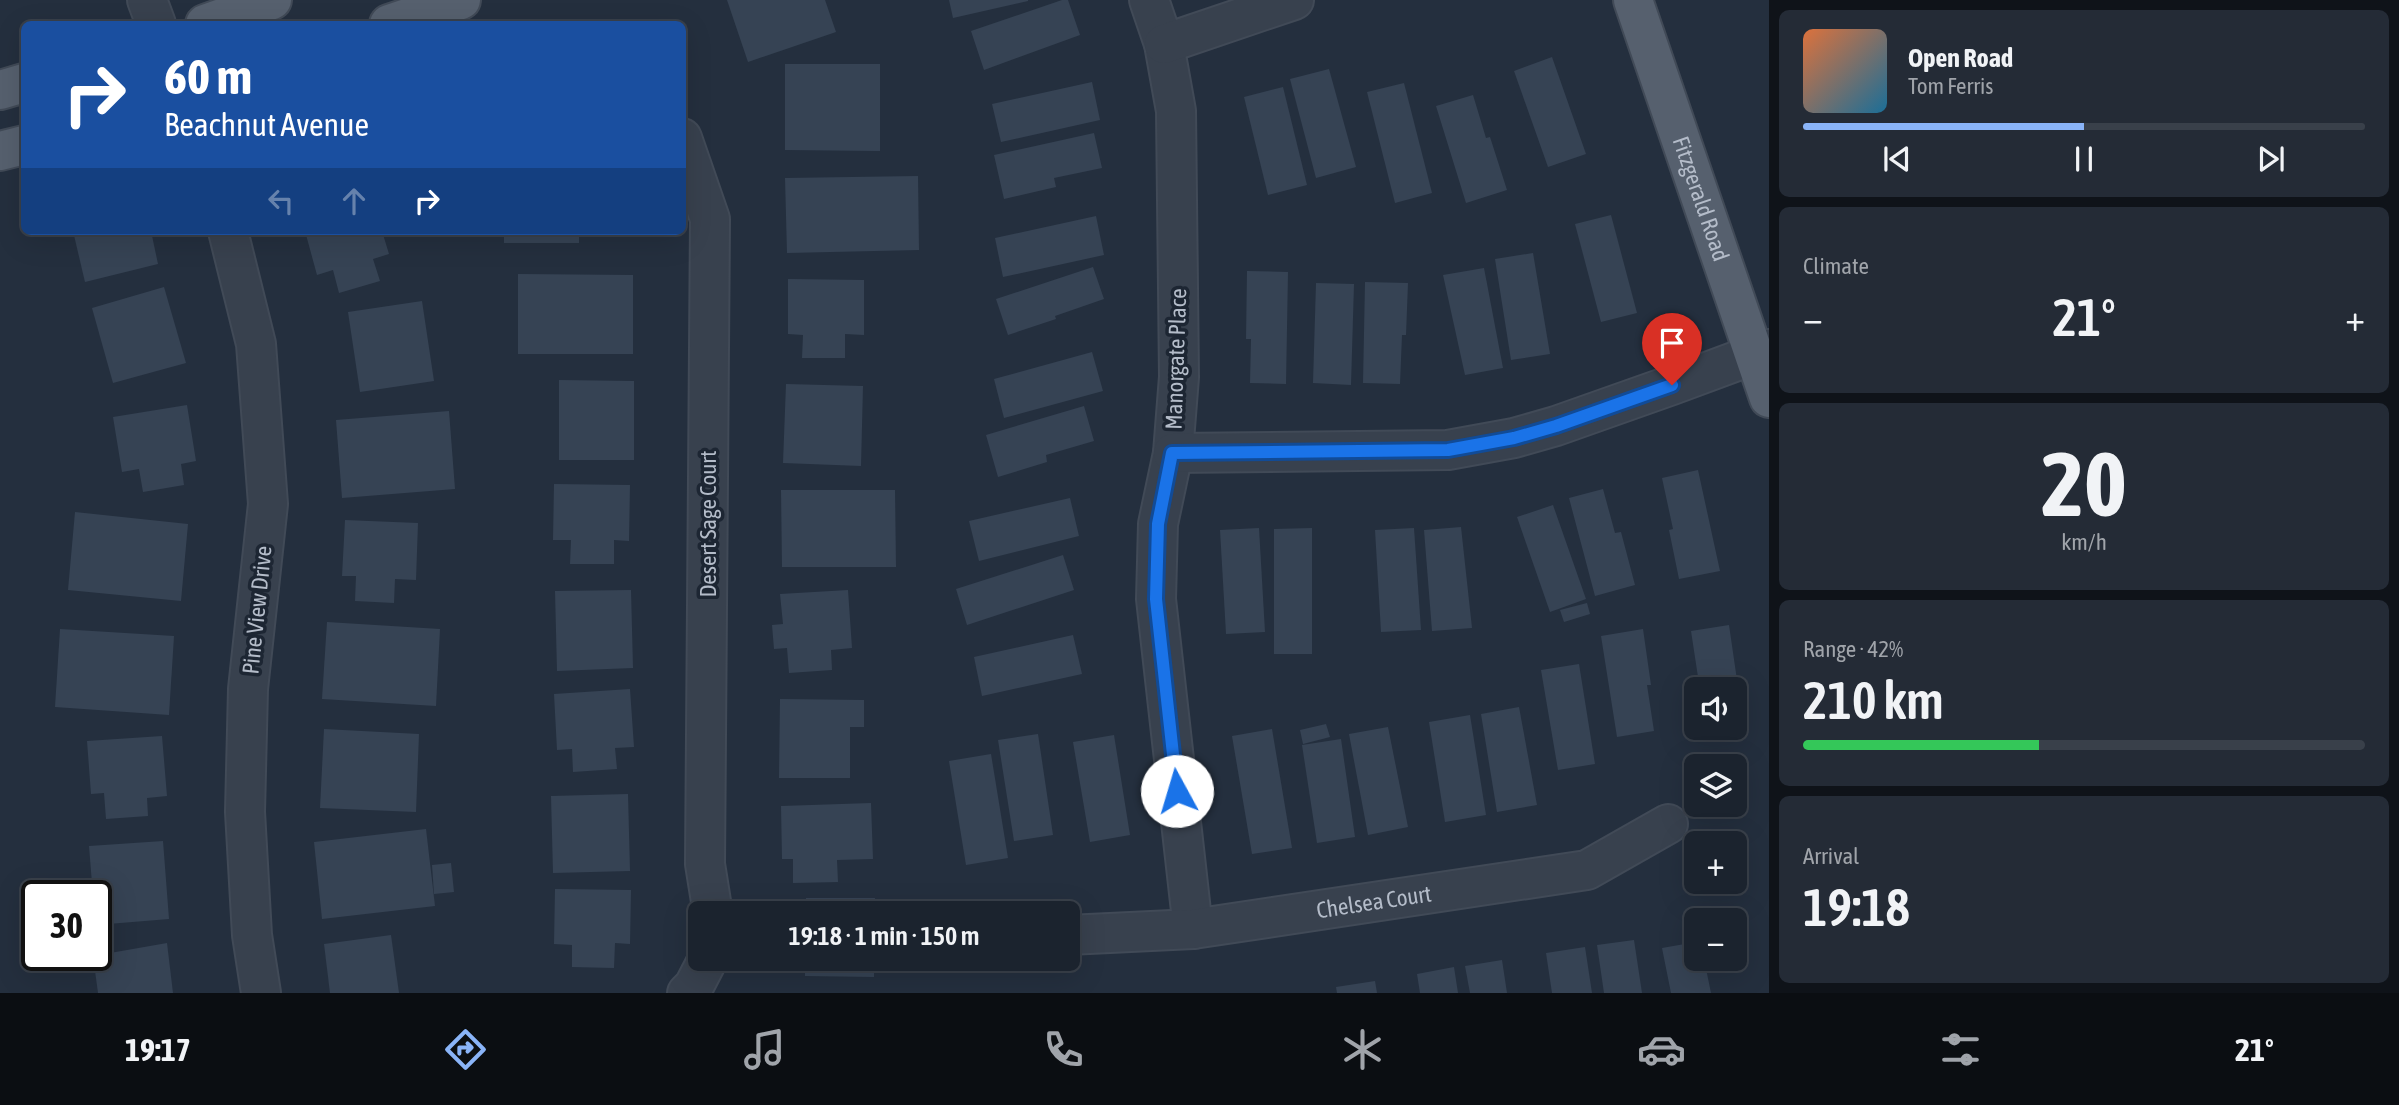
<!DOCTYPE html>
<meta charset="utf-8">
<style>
:root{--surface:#1b232e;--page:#242b36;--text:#f1f3f6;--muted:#a0a4aa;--line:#39404a;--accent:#8ab4f8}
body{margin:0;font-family:"Asap Condensed",sans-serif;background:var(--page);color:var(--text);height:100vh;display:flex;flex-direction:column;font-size:26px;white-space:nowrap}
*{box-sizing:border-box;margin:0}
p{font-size:23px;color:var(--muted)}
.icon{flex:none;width:38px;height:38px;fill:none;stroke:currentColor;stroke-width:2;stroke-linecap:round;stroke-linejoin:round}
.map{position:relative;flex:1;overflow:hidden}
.drawer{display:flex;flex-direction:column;gap:10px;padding:10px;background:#0f1319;width:630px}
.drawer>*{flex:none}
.banner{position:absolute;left:21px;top:21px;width:665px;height:214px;border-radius:10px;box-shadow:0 7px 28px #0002,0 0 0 2px var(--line);background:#1a4fa0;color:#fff;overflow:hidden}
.controls{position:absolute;left:1684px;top:677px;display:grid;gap:14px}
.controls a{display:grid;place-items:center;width:63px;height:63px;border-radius:10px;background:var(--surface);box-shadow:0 7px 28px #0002,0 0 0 2px var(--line);font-size:35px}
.speed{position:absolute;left:21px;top:880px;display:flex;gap:14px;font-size:35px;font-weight:700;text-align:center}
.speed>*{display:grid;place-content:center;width:91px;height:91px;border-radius:50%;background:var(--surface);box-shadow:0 7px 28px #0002,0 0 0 2px var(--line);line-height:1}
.speed .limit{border:4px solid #111;border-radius:10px;background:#fff;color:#111}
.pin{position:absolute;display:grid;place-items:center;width:60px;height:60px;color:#fff;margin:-72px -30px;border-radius:50% 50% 50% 0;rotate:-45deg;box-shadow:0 0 7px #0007}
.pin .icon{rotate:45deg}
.me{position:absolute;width:77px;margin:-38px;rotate:354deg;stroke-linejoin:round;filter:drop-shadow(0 0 5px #0008)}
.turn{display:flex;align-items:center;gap:24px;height:147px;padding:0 28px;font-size:32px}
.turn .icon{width:91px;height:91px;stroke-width:2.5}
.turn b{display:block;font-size:49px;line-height:60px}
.lanes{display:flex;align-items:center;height:66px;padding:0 28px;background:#0003;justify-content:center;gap:35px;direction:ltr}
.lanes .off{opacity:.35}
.big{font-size:52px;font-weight:600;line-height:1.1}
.drawer .widget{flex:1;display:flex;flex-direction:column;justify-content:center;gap:10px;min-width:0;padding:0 24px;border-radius:10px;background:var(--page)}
.drawer .dial{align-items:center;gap:0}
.dial b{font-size:91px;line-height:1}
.song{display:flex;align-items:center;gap:21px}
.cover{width:84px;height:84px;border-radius:10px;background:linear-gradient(135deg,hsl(20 70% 55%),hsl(200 70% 35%))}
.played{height:7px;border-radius:4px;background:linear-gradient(90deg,var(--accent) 50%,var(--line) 50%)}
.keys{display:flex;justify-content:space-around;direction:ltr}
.heat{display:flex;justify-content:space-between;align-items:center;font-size:38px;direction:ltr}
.charge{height:10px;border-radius:5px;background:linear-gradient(90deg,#34c759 42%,var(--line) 0)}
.trip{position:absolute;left:688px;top:901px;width:392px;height:70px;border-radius:10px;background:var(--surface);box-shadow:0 7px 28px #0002,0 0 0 2px var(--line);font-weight:600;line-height:70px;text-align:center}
.tabs{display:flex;height:112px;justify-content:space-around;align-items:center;background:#0b0e12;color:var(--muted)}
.tabs .icon{width:49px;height:49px}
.tabs .active{color:var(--accent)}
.tabs b{font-size:32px;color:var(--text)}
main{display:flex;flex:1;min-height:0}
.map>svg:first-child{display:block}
.building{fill:#364354}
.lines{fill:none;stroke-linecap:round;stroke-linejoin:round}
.minor-casing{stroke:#414a57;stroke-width:42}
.major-casing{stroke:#414a57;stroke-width:42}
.minor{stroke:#38414e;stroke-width:38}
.major{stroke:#56606e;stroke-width:38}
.route-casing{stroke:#114b97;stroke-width:18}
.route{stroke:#1a73e8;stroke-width:12}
.labels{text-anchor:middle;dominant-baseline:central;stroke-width:7;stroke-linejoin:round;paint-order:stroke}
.street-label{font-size:23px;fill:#b4bcc9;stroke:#1d2633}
</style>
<main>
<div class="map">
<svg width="1769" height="993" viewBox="0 0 1769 993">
<rect width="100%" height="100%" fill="#242f3e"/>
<g class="building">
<polygon points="727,0 825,0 836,32 748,62"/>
<polygon points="949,0 1028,0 1028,1 953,18"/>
<polygon points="1062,0 1068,0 1080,35 984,70 971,31"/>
<polygon points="1552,57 1586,154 1548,167 1514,71"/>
<polygon points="785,64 880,64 880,151 785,150"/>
<polygon points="1329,69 1356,167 1316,178 1290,79"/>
<polygon points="1092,82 1100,120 1001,142 992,104"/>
<polygon points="1404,83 1432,193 1395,203 1367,92"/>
<polygon points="1283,87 1307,185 1268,195 1244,97"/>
<polygon points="1473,95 1486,138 1490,137 1507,190 1466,203 1436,106"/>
<polygon points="1094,133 1102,168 1054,178 1056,187 1004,199 994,155"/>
<polygon points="918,176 919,250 787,253 785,178"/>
<polygon points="1611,215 1637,313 1601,322 1575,224"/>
<polygon points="1096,216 1104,255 1003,277 995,238"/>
<polygon points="73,231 151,231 158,264 85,282"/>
<polygon points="305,231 382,231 389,254 373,259 380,281 339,293 333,270 317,275"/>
<rect x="504" y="231" width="75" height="12"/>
<polygon points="1533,253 1550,354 1511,360 1495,259"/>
<polygon points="1093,267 1104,299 1055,316 1056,319 1008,335 996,299"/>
<polygon points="1484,268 1503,368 1465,375 1443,275"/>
<polygon points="1247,271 1288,272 1286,384 1250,383 1251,339 1246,339"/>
<polygon points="518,274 633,275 633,354 518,354"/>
<polygon points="788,279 864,280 864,335 845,334 845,358 802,358 803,335 788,334"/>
<polygon points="1365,282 1408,283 1406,335 1402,335 1400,384 1363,383"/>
<polygon points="1316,283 1354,284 1351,385 1313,383"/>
<polygon points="164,287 186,363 113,383 92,308"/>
<polygon points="422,301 434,381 360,392 348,312"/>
<polygon points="1092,352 1103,391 1004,418 994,379"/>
<polygon points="559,380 634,381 634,460 559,460"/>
<polygon points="786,384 863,386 861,466 783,463"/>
<polygon points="187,405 196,461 181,464 184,485 143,492 139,469 122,472 113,417"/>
<polygon points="1084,406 1094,441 1046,455 1047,462 998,477 986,435"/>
<polygon points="449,411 455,489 342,498 336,420"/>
<polygon points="1698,470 1720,571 1679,579 1669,530 1673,529 1662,478"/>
<polygon points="554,484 630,485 629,541 614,540 614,564 570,564 571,540 553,540"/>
<polygon points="1603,489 1615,533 1621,532 1635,585 1595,596 1569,498"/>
<polygon points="781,490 895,490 896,567 782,567"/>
<polygon points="1070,498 1079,536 979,561 969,521"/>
<polygon points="1553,505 1586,599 1550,612 1517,517"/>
<polygon points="75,512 188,524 181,601 68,590"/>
<polygon points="345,520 418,523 416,580 395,579 394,603 355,601 356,576 342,576"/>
<polygon points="1461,527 1472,628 1432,631 1424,530"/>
<polygon points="1259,528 1265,632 1226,634 1220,530"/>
<polygon points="1312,528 1312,654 1274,654 1274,529"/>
<polygon points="1414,528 1421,630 1381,632 1375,530"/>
<polygon points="1063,555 1074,590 967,625 956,589"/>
<polygon points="631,590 633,668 557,671 555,591"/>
<polygon points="848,590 852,648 831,650 832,670 789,673 787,648 774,649 772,625 783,624 780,594"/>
<polygon points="1587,603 1590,614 1564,622 1560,610"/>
<polygon points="327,622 440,629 436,706 322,699"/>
<polygon points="1729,625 1745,735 1707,741 1705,728 1734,728 1734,690 1700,690 1691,631"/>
<polygon points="60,629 174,636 169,715 55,707"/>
<polygon points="1643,629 1651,685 1647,685 1654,731 1617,737 1601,636"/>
<polygon points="1073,635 1082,674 982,696 974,657"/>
<polygon points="1579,664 1595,764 1558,770 1541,670"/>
<polygon points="630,689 634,747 615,748 617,769 573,772 572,749 557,750 554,694"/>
<polygon points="780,699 864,700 864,727 850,727 850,778 779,778"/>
<polygon points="1519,707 1537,805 1497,812 1481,714"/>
<polygon points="1470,715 1486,815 1445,822 1429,722"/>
<polygon points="1326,724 1330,737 1303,744 1300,730"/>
<polygon points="1388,727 1408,827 1368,835 1349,734"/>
<polygon points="324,729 419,734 416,812 320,808"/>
<polygon points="1272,729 1292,848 1252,854 1232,736"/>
<polygon points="1038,734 1053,835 1014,841 998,740"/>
<polygon points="1114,735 1130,835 1090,842 1073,742"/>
<polygon points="162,736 167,796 147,798 148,816 106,819 104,793 91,794 87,741"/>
<polygon points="1341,739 1355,837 1317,843 1302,745"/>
<polygon points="991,754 1008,858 966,865 949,761"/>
<polygon points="628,794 630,871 553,873 551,796"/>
<polygon points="871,803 873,859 837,860 838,882 793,883 793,859 782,859 781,806"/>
<polygon points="426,829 435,906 322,919 314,842"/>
<polygon points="163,841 169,919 96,925 96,896 93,896 89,846"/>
<polygon points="451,863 454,892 434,894 432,865"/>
<polygon points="555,889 631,890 630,944 615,943 614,968 572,967 572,945 554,944"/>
<polygon points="806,898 875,898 874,914 806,914"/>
<polygon points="391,935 399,993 330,993 324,944"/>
<polygon points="1634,940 1642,993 1604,993 1597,945"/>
<polygon points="1696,942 1696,959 1704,959 1711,993 1671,993 1662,948"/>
<polygon points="167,943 173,993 98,993 93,956"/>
<polygon points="1585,947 1592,993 1552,993 1546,953"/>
<polygon points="805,959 874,959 874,977 805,976"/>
<polygon points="1502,960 1507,993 1470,993 1465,966"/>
<polygon points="1454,967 1458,993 1420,993 1417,974"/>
<polygon points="1375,981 1377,993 1337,993 1336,987"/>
</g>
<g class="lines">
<defs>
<g id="minor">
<polyline points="147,0 156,24"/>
<polyline points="1149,0 1164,44 1176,111 1179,377 1173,453 1158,524 1156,599 1193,929"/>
<polyline points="1164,44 1294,0"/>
<polyline points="682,138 710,219 705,864 713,914"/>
<polyline points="228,231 256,344 268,504 248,689 245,812 252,935 261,993"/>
<polyline points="1173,453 1448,450 1514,438 1556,426 1672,385 1769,349"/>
<path id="s1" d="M 1068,935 L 1193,929 L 1587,870 L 1668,824"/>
<polyline points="687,993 694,986 708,959"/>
</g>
<g id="major">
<path id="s2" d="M 1633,0 L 1769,398"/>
<polyline points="205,24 272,0"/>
<polyline points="389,24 461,0"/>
<polyline points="0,90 24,83"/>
<polyline points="0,151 24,145"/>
</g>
</defs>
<use href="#minor" class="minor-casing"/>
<use href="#major" class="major-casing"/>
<use href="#minor" class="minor"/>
<use href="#major" class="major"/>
</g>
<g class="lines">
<defs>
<polyline id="route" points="1177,791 1156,599 1158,524 1172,453 1448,450 1514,438 1556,426 1672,385"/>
</defs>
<use href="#route" class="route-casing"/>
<use href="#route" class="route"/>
</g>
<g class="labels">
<g class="street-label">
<text stroke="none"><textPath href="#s2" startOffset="210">Fitzgerald Road</textPath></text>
<text transform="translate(1176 359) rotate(-88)">Manorgate Place</text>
<text transform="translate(708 524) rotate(-90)">Desert Sage Court</text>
<text transform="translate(257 610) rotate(-84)">Pine View Drive</text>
<text stroke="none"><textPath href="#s1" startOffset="308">Chelsea Court</textPath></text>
</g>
</g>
</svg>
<div class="controls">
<a><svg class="icon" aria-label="sound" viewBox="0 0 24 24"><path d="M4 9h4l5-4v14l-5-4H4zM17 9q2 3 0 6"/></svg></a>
<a><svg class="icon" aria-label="layers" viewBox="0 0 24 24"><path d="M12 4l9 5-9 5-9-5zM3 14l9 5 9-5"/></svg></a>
<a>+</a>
<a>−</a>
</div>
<div class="speed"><div class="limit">30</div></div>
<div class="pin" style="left:1672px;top:385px;background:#d93025"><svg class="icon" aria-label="arrive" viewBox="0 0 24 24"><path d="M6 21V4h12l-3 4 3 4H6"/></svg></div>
<svg class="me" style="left:1177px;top:791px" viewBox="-20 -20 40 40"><circle r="19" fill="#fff"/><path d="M0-13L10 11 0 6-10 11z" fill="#1a73e8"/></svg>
<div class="trip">19:18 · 1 min · 150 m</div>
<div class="banner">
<div class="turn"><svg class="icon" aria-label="right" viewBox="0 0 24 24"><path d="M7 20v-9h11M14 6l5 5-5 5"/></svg><div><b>60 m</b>Beachnut Avenue</div></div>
<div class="lanes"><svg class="icon off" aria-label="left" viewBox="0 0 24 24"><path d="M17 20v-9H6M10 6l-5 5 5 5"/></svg><svg class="icon off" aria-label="ahead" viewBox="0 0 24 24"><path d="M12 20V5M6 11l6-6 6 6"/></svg><svg class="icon" aria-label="right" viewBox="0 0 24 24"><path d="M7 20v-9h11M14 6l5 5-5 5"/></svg></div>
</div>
</div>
<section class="drawer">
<div class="widget">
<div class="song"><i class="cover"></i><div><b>Open Road</b><p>Tom Ferris</p></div></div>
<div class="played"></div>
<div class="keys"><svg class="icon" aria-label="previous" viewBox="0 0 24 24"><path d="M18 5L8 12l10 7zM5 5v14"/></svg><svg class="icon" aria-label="pause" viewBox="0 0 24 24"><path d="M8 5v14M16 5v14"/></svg><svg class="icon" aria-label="next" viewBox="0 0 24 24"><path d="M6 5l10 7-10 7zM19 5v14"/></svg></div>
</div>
<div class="widget"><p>Climate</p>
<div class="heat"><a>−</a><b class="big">21°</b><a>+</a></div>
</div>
<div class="widget dial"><b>20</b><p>km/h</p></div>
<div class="widget"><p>Range · 42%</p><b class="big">210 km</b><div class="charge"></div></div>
<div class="widget"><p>Arrival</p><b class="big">19:18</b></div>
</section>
</main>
<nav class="tabs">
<b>19:17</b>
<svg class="icon active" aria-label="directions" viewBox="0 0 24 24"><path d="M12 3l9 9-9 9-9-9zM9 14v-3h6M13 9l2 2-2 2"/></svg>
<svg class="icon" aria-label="music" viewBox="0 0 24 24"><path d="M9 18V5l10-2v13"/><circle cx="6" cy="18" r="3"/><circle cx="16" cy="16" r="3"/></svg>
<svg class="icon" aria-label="phone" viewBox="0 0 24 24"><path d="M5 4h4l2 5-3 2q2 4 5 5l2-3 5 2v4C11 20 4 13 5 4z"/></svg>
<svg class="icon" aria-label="climate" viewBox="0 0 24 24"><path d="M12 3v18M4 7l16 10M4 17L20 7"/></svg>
<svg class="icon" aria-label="car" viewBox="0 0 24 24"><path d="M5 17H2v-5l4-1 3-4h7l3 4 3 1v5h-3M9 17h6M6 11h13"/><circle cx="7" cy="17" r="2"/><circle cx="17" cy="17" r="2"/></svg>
<svg class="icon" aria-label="filters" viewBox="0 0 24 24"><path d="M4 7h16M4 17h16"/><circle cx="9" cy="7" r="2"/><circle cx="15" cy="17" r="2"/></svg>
<b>21°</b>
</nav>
